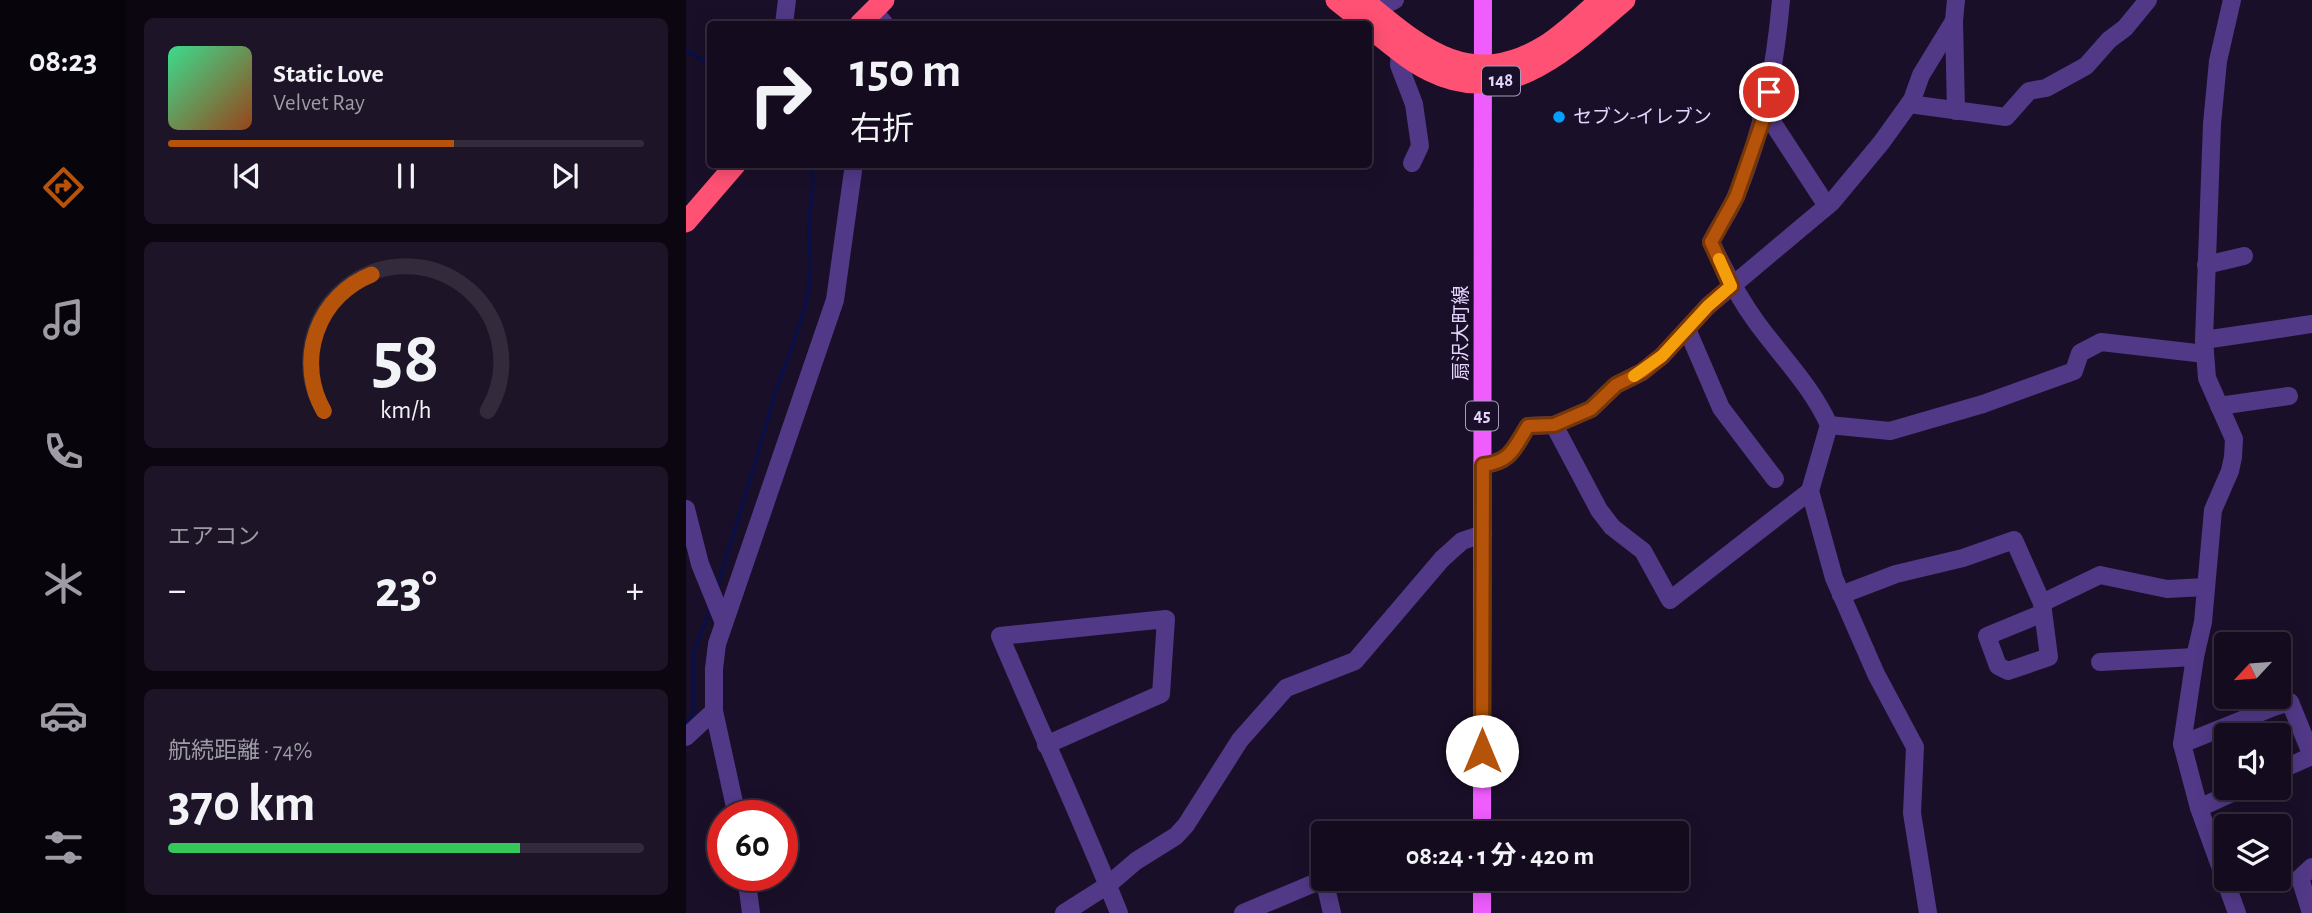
<!DOCTYPE html>
<html lang="ja">
<meta charset="utf-8">
<style>
:root{--surface:#140b1e;--page:#1d1427;--text:#f1f3f6;--muted:#9d9ba4;--line:#332b3c;--accent:#b45309}
body{margin:0;font-family:"Alegreya Sans","Noto Sans JP",sans-serif;background:var(--page);color:var(--text);height:100vh;display:flex;flex-direction:column;font-size:26px;white-space:nowrap}
*{box-sizing:border-box;margin:0}
p{font-size:23px;color:var(--muted)}
.icon{flex:none;width:38px;height:38px;fill:none;stroke:currentColor;stroke-width:2;stroke-linecap:round;stroke-linejoin:round}
.map{position:relative;flex:1;overflow:hidden}
.drawer{display:flex;flex-direction:column;gap:18px;padding:18px;background:#0b0610;width:560px}
.drawer>*{flex:none}
.top-card{position:absolute;left:21px;top:21px;width:665px;height:147px;border-radius:7px;box-shadow:0 4px 18px #0003,0 0 0 2px var(--line);background:#140b1e;color:var(--text);overflow:hidden}
.needle{width:46px;rotate:244deg}
.controls{position:absolute;left:1528px;top:632px;display:grid;gap:14px}
.controls a{display:grid;place-items:center;width:77px;height:77px;border-radius:7px;background:var(--surface);box-shadow:0 4px 18px #0003,0 0 0 2px var(--line);font-size:35px}
.speed{position:absolute;left:21px;top:800px;display:flex;gap:14px;font-size:35px;font-weight:700;text-align:center}
.speed>*{display:grid;place-content:center;width:91px;height:91px;border-radius:50%;background:var(--surface);box-shadow:0 4px 18px #0003,0 0 0 2px var(--line);line-height:1}
.speed .limit{border:10px solid #d22;background:#fff;color:#111}
.pin{position:absolute;display:grid;place-items:center;width:60px;height:60px;color:#fff;margin:-30px;border:4px solid #fff;border-radius:50%;box-shadow:0 2px 7px #0007}
.me{position:absolute;width:77px;margin:-38px;rotate:0deg;stroke-linejoin:round;filter:drop-shadow(0 0 5px #0008)}
.turn{display:flex;align-items:center;gap:24px;height:147px;padding:0 28px;font-size:32px}
.turn .icon{width:91px;height:91px;stroke-width:2.5}
.turn b{display:block;font-size:49px;line-height:60px}
.big{font-size:52px;font-weight:700;line-height:1.1}
.drawer .tile{flex:1;display:flex;flex-direction:column;justify-content:center;gap:10px;min-width:0;padding:0 24px;border-radius:10px;background:var(--page)}
.drawer .dial{align-items:center;gap:0}
.dial svg{height:182px;overflow:visible;fill:none;stroke:var(--line);stroke-width:7;stroke-linecap:round;text-anchor:middle}
.dial text{fill:var(--text);stroke:none}
.song{display:flex;align-items:center;gap:21px}
.cover{width:84px;height:84px;border-radius:10px;background:linear-gradient(135deg,hsl(150 70% 55%),hsl(20 70% 35%))}
.played{height:7px;border-radius:4px;background:linear-gradient(90deg,var(--accent) 60%,var(--line) 60%)}
.keys{display:flex;justify-content:space-around;direction:ltr}
.heat{display:flex;justify-content:space-between;align-items:center;font-size:38px;direction:ltr}
.charge{height:10px;border-radius:5px;background:linear-gradient(90deg,#34c759 74%,var(--line) 0)}
.trip{position:absolute;left:625px;top:821px;width:378px;height:70px;border-radius:7px;background:var(--surface);box-shadow:0 4px 18px #0003,0 0 0 2px var(--line);font-weight:700;line-height:70px;text-align:center}
main{display:flex;flex:1;min-height:0}
.tabs{display:flex;flex-direction:column;width:126px;justify-content:space-around;align-items:center;background:#08040c;color:var(--muted)}
.tabs .icon{width:49px;height:49px}
.tabs .on{color:var(--accent)}
.tabs b{font-size:32px;color:var(--text)}
.map>svg:first-child{display:block}
.lines{fill:none;stroke-linecap:round;stroke-linejoin:round}
.stream{stroke:#090f47;stroke-width:3.5}
.minor{stroke:#523988;stroke-width:18}
.major{stroke:#ef5dff;stroke-width:18}
.highway{stroke:#ff5174;stroke-width:21}
.route-casing{stroke:#753606;stroke-width:18}
.route{stroke:#b45309;stroke-width:12}
.slow{stroke:#f59e0b;stroke-width:12}
.poi-dot{fill:#02a0ff;stroke:#1a0f28;stroke-width:2.5}
.labels{text-anchor:middle;dominant-baseline:central;stroke-width:7;stroke-linejoin:round;paint-order:stroke}
.shield{fill:#1a0f28;stroke:#a99abe;stroke-width:2}
.shield-label{font-size:18px;font-weight:bold;fill:#e6d6ff}
.poi-label{font-size:19px;fill:#e6d6ff;stroke:#1a0f28;text-anchor:start}
.street-label{font-size:19px;fill:#e6d6ff;stroke:#1a0f28}
</style>
<main>
<nav class="tabs">
<b>08:23</b>
<svg class="icon on" aria-label="directions" viewBox="0 0 24 24"><path d="M12 3l9 9-9 9-9-9zM9 14v-3h6M13 9l2 2-2 2"/></svg>
<svg class="icon" aria-label="music" viewBox="0 0 24 24"><path d="M9 18V5l10-2v13"/><circle cx="6" cy="18" r="3"/><circle cx="16" cy="16" r="3"/></svg>
<svg class="icon" aria-label="phone" viewBox="0 0 24 24"><path d="M5 4h4l2 5-3 2q2 4 5 5l2-3 5 2v4C11 20 4 13 5 4z"/></svg>
<svg class="icon" aria-label="climate" viewBox="0 0 24 24"><path d="M12 3v18M4 7l16 10M4 17L20 7"/></svg>
<svg class="icon" aria-label="car" viewBox="0 0 24 24"><path d="M5 17H2v-5l4-1 3-4h7l3 4 3 1v5h-3M9 17h6M6 11h13"/><circle cx="7" cy="17" r="2"/><circle cx="17" cy="17" r="2"/></svg>
<svg class="icon" aria-label="filters" viewBox="0 0 24 24"><path d="M4 7h16M4 17h16"/><circle cx="9" cy="7" r="2"/><circle cx="15" cy="17" r="2"/></svg>
</nav>
<section class="drawer">
<div class="tile">
<div class="song"><i class="cover"></i><div><b>Static Love</b><p>Velvet Ray</p></div></div>
<div class="played"></div>
<div class="keys"><svg class="icon" aria-label="previous" viewBox="0 0 24 24"><path d="M18 5L8 12l10 7zM5 5v14"/></svg><svg class="icon" aria-label="pause" viewBox="0 0 24 24"><path d="M8 5v14M16 5v14"/></svg><svg class="icon" aria-label="next" viewBox="0 0 24 24"><path d="M6 5l10 7-10 7zM19 5v14"/></svg></div>
</div>
<div class="tile dial"><svg viewBox="0 0 100 80">
<path d="M14 69A42 42 0 1 1 86 69"/>
<path d="M14 69A42 42 0 0 1 35 9" stroke="#b45309"/>
<text x="50" y="56" font-size="32" font-weight="700">58</text>
<text x="50" y="72" font-size="11">km/h</text>
</svg></div>
<div class="tile"><p>エアコン</p>
<div class="heat"><a>−</a><b class="big">23°</b><a>+</a></div>
</div>
<div class="tile"><p>航続距離 · 74%</p><b class="big">370 km</b><div class="charge"></div></div>
</section>
<div class="map">
<svg width="1626" height="913" viewBox="0 0 1626 913">
<rect width="100%" height="100%" fill="#1a0f28"/>
<g class="lines">
<g class="stream">
<polyline points="0,50 24,65"/>
<path d="M 31,589 C 49,527 69,466 86,404 C 98,362 120,321 124,276 C 126,262 123,248 123,234 C 122,210 130,188 125,164"/>
<polyline points="0,723 7,716 7,655 24,609"/>
</g>
<g class="minor">
<path d="M 1095,0 C 1089,69 1077,130 1051,194 C 1044,211 1033,226 1025,242 C 1038,270 1052,297 1071,323 C 1096,357 1126,387 1143,425 L 1124,491 L 1148,578 L 1190,674 L 1229,747 L 1226,813 L 1242,913"/>
<polyline points="1546,0 1532,61 1526,124 1518,340 1521,378 1548,439 1547,457 1544,471 1527,510 1517,622 1509,657 1496,744 1513,808 1551,913"/>
<polyline points="187,10 199,24"/>
<polyline points="689,10 709,0"/>
<polyline points="1268,21 1270,111"/>
<polyline points="98,24 101,0"/>
<polyline points="714,52 713,65 728,104 734,146 726,163"/>
<polyline points="1223,104 1320,117 1343,91 1360,88 1400,66 1423,40 1439,28 1462,0"/>
<polyline points="1079,111 1141,206"/>
<polyline points="1520,265 1558,256"/>
<polyline points="1001,329 1035,408 1089,479"/>
<polyline points="1518,340 1626,324"/>
<polyline points="1533,406 1603,396"/>
<polyline points="868,425 913,510 926,527 957,551 984,600 1124,491"/>
<polyline points="1143,425 1204,431 1297,404 1388,371 1394,353 1415,342 1519,354"/>
<path d="M 797,465 C 825,462 828,448 842,426 L 868,425 L 905,409 L 930,385 L 956,372 L 976,356 L 1022,306 L 1146,202 L 1195,143 L 1226,100 L 1235,75 L 1268,21 L 1270,0"/>
<polyline points="0,509 14,564 38,623"/>
<polyline points="1155,595 1210,574 1277,558 1328,540 1356,603 1414,575 1481,589 1520,587"/>
<polyline points="1356,603 1363,657 1322,671 1312,666 1301,636 1357,613"/>
<polyline points="1414,662 1509,657"/>
<polyline points="0,737 28,711"/>
<polyline points="1496,744 1588,707 1604,702 1626,756"/>
<path d="M 360,745 L 475,694 L 480,619 L 314,636 C 353,728 396,820 433,913"/>
<polyline points="1592,771 1626,756"/>
<polyline points="1513,808 1557,788"/>
<polyline points="51,816 28,711 28,669 31,644 149,300 168,164"/>
<polyline points="60,875 65,913"/>
<polyline points="378,913 422,885 450,861 490,836 500,825 554,740 600,688 669,661 756,559 776,541 797,534"/>
<polyline points="557,913 638,879 646,913"/>
<polyline points="1625,913 1614,878 1626,867"/>
</g>
<g class="major">
<polyline points="796,833 797,0"/>
<polyline points="796,913 796,878"/>
</g>
<g class="highway">
<polyline points="650,0 680,24"/>
<path d="M 677,0 C 735,48 784,92 860,45 C 879,33 897,15 914,0"/>
<polyline points="174,24 198,0"/>
<path d="M 682,27 C 702,42 721,60 744,71 C 822,110 884,47 939,0"/>
<polyline points="0,222 50,164"/>
</g>
</g>
<g class="lines">
<defs>
<path id="route" d="M 796,751 L 797,465 C 825,462 828,448 842,426 L 868,425 L 905,409 L 930,385 L 956,372 L 976,356 L 1022,306 L 1045,286 L 1025,242 L 1050,197 L 1079,114 L 1083,92"/>
</defs>
<use href="#route" class="route-casing"/>
<use href="#route" class="route"/>
<polyline class="slow" points="948,376 976,356 1022,306 1045,286 1033,259"/>
</g>
<circle class="poi-dot" cx="873" cy="117" r="7"/>
<g class="labels">
<g class="shield">
<rect x="796" y="66.5" width="38" height="29" rx="5"/>
<rect x="780" y="401.5" width="32" height="29" rx="5"/>
</g>
<g class="shield-label">
<text x="815" y="81">148</text>
<text x="796" y="416">45</text>
</g>
<g class="poi-label">
<text x="887" y="117">セブン-イレブン</text>
</g>
<g class="street-label">
<text transform="translate(775 333) rotate(-90)">扇沢大町線</text>
</g>
</g>
</svg>
<div class="controls">
<a><svg class="needle" viewBox="-14 -14 28 28"><path d="M0-13l5 13h-10z" fill="#e53935"/><path d="M0 13l5-13h-10z" fill="#9d9ba4"/></svg></a>
<a><svg class="icon" aria-label="sound" viewBox="0 0 24 24"><path d="M4 9h4l5-4v14l-5-4H4zM17 9q2 3 0 6"/></svg></a>
<a><svg class="icon" aria-label="layers" viewBox="0 0 24 24"><path d="M12 4l9 5-9 5-9-5zM3 14l9 5 9-5"/></svg></a>
</div>
<div class="speed"><div class="limit">60</div></div>
<div class="pin" style="left:1083px;top:92px;background:#d93025"><svg class="icon" aria-label="arrive" viewBox="0 0 24 24"><path d="M6 21V4h12l-3 4 3 4H6"/></svg></div>
<svg class="me" style="left:796px;top:751px" viewBox="-20 -20 40 40"><circle r="19" fill="#fff"/><path d="M0-13L10 11 0 6-10 11z" fill="#b45309"/></svg>
<div class="trip">08:24 · 1 分 · 420 m</div>
<div class="top-card">
<div class="turn"><svg class="icon" aria-label="right" viewBox="0 0 24 24"><path d="M7 20v-9h11M14 6l5 5-5 5"/></svg><div><b>150 m</b>右折</div></div>
</div>
</div>
</main>
